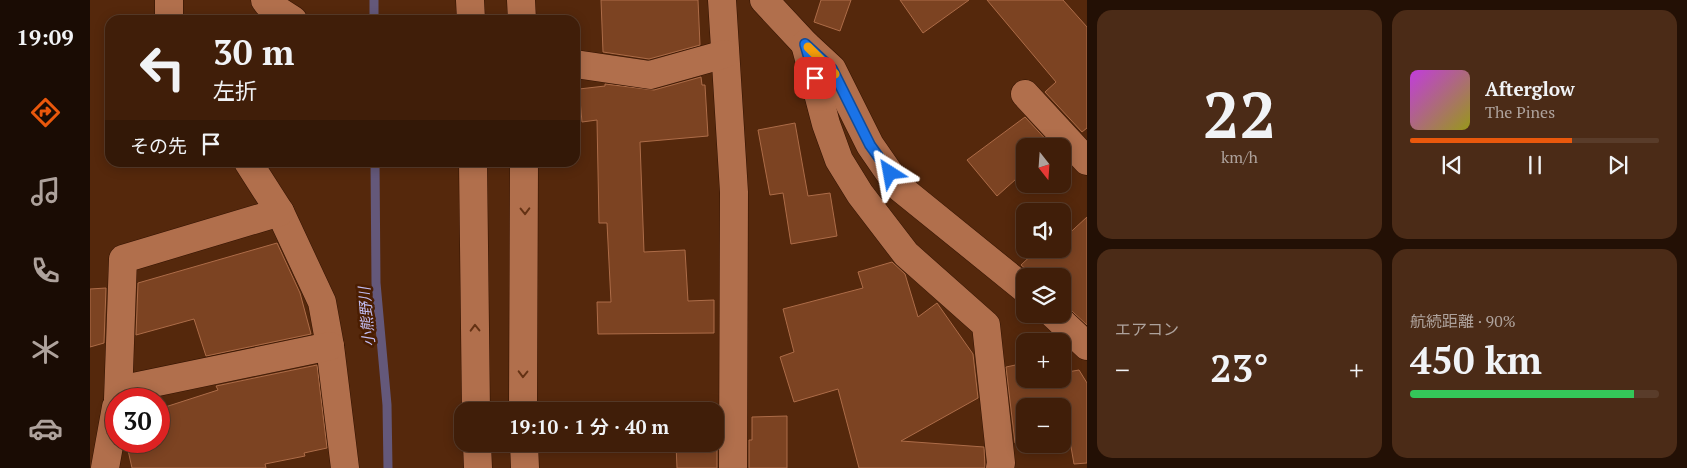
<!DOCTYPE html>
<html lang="ja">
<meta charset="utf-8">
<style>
:root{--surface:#401e09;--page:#4b2b17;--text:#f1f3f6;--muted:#aea29c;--line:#593c2a;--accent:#ea580c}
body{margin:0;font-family:"PT Serif","Noto Sans JP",serif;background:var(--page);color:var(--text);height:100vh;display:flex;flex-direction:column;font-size:19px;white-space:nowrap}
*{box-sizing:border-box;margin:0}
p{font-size:16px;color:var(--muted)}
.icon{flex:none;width:28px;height:28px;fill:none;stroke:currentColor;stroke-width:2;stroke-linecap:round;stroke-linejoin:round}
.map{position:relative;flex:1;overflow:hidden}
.details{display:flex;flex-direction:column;gap:10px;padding:10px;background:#231005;width:600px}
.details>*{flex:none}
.top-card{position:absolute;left:15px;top:15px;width:475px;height:152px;border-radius:15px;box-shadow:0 2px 12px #0003,0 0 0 1px var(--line);background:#401e09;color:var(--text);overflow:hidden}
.needle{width:32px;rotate:163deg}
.controls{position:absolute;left:926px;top:138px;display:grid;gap:10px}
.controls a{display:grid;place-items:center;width:55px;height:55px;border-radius:10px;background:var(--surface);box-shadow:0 2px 12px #0003,0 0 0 1px var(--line);font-size:25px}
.speed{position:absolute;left:15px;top:388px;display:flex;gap:10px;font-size:25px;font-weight:700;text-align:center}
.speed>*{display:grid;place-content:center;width:65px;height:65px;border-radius:50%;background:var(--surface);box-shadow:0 2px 12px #0003,0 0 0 1px var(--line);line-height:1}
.speed .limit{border:8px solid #d22;background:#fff;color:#111}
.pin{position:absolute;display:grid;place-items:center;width:42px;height:42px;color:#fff;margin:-21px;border-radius:10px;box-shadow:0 2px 8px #0006}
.me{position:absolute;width:55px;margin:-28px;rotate:326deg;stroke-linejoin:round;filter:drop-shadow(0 0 4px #0008)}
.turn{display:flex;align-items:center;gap:18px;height:105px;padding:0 25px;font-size:22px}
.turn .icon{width:65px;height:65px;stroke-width:2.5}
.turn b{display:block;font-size:35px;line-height:42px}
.then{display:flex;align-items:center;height:48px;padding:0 25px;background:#0003;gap:10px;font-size:19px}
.big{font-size:38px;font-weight:600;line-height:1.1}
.details .card{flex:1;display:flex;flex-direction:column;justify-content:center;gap:8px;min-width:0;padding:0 18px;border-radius:15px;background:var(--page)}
.details .dial{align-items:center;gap:0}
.dial b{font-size:65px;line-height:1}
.song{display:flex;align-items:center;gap:15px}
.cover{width:60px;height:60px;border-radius:8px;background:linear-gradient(135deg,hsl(290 70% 55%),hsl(60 70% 35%))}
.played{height:5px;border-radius:2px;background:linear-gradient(90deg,var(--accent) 65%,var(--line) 65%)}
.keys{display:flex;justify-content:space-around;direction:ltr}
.heat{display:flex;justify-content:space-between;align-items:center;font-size:28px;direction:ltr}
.charge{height:8px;border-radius:4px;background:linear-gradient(90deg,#34c759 90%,var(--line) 0)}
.details .tiles{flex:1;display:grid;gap:10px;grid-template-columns:repeat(2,1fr)}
.trip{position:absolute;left:364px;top:402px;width:270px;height:50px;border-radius:15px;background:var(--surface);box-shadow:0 2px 12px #0003,0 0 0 1px var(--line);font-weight:600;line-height:50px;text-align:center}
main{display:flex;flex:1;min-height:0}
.menu{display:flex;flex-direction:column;width:90px;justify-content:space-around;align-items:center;background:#1a0c04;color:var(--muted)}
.menu .icon{width:35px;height:35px}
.menu .selected{color:var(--accent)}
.menu b{font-size:22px;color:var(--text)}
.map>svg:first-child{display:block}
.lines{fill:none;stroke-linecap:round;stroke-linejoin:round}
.stream{stroke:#64587a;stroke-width:9}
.building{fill:#7c4322;stroke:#ad6c48}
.minor-casing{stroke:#331302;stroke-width:29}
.minor{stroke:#b16f4c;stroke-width:28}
.oneway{stroke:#643214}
.route-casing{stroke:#114b97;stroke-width:12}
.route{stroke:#1a73e8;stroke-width:9}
.slow{stroke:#f59e0b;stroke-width:9}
.labels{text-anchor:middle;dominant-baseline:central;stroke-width:5;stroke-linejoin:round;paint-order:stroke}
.water-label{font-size:15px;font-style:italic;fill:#c2bdf2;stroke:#4a1d01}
</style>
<main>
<nav class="menu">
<b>19:09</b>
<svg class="icon selected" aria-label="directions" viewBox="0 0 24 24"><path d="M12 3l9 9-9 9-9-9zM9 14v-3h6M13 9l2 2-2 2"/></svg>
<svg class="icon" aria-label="music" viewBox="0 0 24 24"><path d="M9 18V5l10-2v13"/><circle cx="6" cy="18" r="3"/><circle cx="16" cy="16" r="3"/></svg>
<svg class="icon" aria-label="phone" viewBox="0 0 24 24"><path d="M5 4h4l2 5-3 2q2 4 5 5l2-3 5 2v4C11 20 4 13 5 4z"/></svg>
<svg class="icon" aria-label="climate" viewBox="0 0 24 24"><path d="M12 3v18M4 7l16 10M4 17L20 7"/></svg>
<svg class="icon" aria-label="car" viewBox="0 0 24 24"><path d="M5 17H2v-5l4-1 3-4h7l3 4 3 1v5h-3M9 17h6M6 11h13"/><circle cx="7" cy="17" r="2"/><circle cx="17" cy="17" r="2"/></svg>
</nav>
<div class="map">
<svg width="997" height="468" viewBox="0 0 997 468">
<rect width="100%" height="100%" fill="#55280c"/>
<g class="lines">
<g class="stream">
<polyline points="284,0 284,20"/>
<polyline points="285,162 286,283 297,405 298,468"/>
</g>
</g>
<g class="building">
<polygon points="511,0 608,0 610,45 559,59 513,52"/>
<polygon points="731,0 761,0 750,31 724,22"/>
<polygon points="810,0 879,0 833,33"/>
<polygon points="897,0 973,0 997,27 997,128 992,132 955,92 966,82"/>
<polygon points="611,77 612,85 615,85 618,136 550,142 554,252 595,250 598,301 624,300 624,333 508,334 507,302 521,302 517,223 509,223 507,120 492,122 489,89 515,86 515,84 564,90"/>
<polygon points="935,117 962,146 935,146 935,171 907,196 877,160"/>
<polygon points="705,123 718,196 740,193 747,236 701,244 693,193 680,195 668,130"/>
<polygon points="997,217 997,325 972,302 972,276 944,276 931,265 948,249 972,249 972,240"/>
<polygon points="187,243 210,293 221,334 116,356 104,319 46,335 48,283"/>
<polygon points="802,262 815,274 828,317 847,303 883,354 888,398 811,441 894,447 895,468 769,468 748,389 704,402 690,357 704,352 693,309 773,288 768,272"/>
<polygon points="16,288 14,343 0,347 0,289"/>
<polygon points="935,363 935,380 972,379 972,373 989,370 997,383 997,463 984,464 973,401 935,406 935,442 925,443 916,367"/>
<polygon points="227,365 237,448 214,453 215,456 175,464 176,468 42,468 36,441 69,441 69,409 128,390 126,386"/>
<polygon points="697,416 697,468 659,468 659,440 662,440 662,417"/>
<polygon points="625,440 627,440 627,468 587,468 586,444 625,444"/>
</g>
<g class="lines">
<defs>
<g id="minor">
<polyline points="175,0 178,4 203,20"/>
<polyline points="380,0 381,20"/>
<polyline points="431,0 432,20"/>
<polyline points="632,0 644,192 643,468"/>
<polyline points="674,0 715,44 742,69 780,145 809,187 935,289"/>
<polyline points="79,20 79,0"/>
<polyline points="715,44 736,124 749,160 770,194 816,254 896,325 911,463 910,468"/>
<polyline points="485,64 560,75 635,54"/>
<polyline points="935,94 997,161"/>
<polyline points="383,162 386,411"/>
<polyline points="190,212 232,302 240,346 255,468"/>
<polyline points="963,314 997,346"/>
<polyline points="29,390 240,346"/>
<polyline points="28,399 33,259 190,212 158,162"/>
<polyline points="433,411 434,162"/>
<polyline points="387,444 388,468"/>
<polyline points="434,444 435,468"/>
<polyline points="15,468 26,407"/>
</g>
</defs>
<use href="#minor" class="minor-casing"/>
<use href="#minor" class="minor"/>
</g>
<defs><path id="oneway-chevron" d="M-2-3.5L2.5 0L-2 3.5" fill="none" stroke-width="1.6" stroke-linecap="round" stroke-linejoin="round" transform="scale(1.25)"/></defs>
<g class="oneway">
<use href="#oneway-chevron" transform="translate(435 211) rotate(89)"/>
<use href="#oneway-chevron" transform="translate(385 328) rotate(-91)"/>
<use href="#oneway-chevron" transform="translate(433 374) rotate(91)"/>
</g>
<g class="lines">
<defs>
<polyline id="route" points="725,78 715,44 742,69 780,145 800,173"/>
</defs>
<use href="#route" class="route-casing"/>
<use href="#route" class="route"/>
<polyline class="slow" points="718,47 745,74"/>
</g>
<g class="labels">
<g class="water-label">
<text transform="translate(276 317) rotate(-95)">小熊野川</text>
</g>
</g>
</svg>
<div class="controls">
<a><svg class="needle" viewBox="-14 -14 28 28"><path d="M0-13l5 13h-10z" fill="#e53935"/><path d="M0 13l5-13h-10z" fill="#aea29c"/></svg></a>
<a><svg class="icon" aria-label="sound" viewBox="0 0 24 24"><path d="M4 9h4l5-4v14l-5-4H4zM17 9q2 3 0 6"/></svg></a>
<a><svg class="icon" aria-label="layers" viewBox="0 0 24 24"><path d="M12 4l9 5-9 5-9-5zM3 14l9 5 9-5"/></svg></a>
<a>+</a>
<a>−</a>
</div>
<div class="speed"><div class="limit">30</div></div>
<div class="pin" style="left:725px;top:78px;background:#d93025"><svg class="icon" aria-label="arrive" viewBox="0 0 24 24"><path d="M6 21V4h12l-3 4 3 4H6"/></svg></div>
<svg class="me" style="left:800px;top:173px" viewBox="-20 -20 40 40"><path d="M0-17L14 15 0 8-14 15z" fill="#1a73e8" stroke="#fff" stroke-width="4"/></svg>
<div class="trip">19:10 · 1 分 · 40 m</div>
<div class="top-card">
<div class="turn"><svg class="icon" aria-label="left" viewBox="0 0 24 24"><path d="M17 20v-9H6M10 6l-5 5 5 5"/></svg><div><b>30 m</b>左折</div></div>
<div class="then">その先<svg class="icon" aria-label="arrive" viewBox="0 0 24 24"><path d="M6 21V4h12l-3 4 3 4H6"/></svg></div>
</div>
</div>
<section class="details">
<div class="tiles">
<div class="card dial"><b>22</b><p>km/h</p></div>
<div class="card">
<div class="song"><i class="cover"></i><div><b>Afterglow</b><p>The Pines</p></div></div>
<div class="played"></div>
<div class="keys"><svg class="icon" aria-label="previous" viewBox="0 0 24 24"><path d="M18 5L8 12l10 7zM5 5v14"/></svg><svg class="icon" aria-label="pause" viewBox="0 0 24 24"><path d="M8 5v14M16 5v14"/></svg><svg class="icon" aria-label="next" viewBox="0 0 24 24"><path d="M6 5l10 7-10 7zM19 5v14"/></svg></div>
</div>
<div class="card"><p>エアコン</p>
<div class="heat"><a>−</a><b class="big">23°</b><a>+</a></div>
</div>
<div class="card"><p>航続距離 · 90%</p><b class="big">450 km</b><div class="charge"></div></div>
</div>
</section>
</main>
